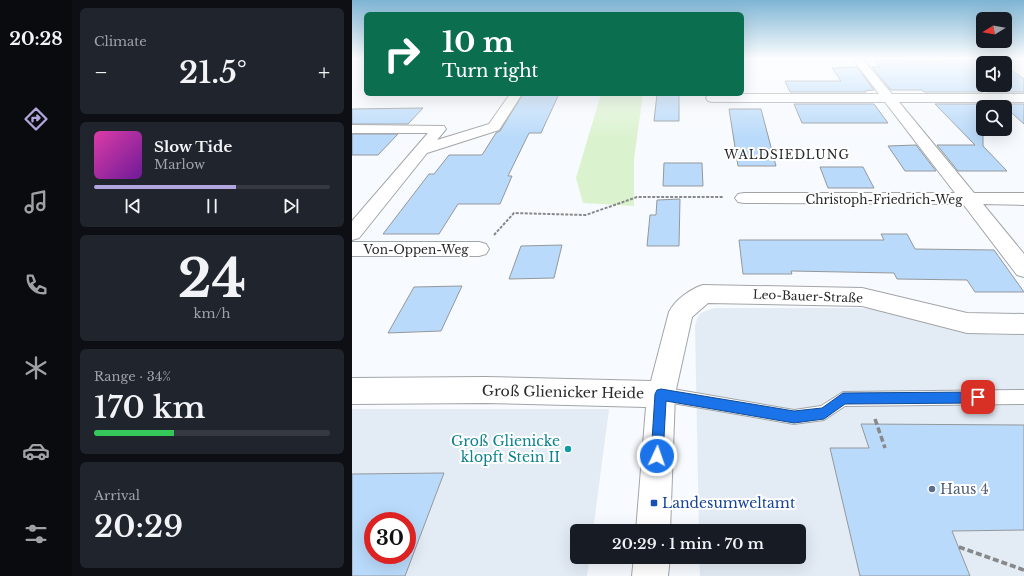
<!DOCTYPE html>
<meta charset="utf-8">
<style>
:root{--surface:#171b24;--page:#20242c;--text:#f1f3f6;--muted:#9ea1a6;--line:#363941;--accent:#b2a5dd}
body{margin:0;font-family:"Libre Baskerville",serif;background:var(--page);color:var(--text);height:100vh;display:flex;flex-direction:column;font-size:15px;white-space:nowrap}
*{box-sizing:border-box;margin:0}
p{font-size:13px;color:var(--muted)}
.icon{flex:none;width:22px;height:22px;fill:none;stroke:currentColor;stroke-width:2;stroke-linecap:round;stroke-linejoin:round}
.map{position:relative;flex:1;overflow:hidden}
.side{display:flex;flex-direction:column;gap:8px;padding:8px;background:#0d0f14;width:280px}
.side>*{flex:none}
.banner{position:absolute;left:12px;top:12px;width:380px;height:84px;border-radius:6px;box-shadow:0 4px 16px #0002;background:#0b6e4f;color:#fff;overflow:hidden}
.needle{width:26px;rotate:259deg}
.buttons{position:absolute;left:624px;top:12px;display:grid;gap:8px}
.buttons a{display:grid;place-items:center;width:36px;height:36px;border-radius:6px;background:var(--surface);box-shadow:0 4px 16px #0002;font-size:20px}
.speed{position:absolute;left:12px;top:512px;display:flex;gap:8px;font-size:20px;font-weight:700;text-align:center}
.speed>*{display:grid;place-content:center;width:52px;height:52px;border-radius:50%;background:var(--surface);box-shadow:0 4px 16px #0002;line-height:1}
.speed .limit{border:6px solid #d22;background:#fff;color:#111}
.pin{position:absolute;display:grid;place-items:center;width:34px;height:34px;color:#fff;margin:-17px;border-radius:8px;box-shadow:0 2px 6px #0006}
.me{position:absolute;width:44px;margin:-22px;rotate:3deg;stroke-linejoin:round;filter:drop-shadow(0 0 3px #0008)}
.turn{display:flex;align-items:center;gap:14px;height:84px;padding:0 12px;font-size:18px}
.turn .icon{width:52px;height:52px;stroke-width:2.5}
.turn b{display:block;font-size:28px;line-height:34px}
.big{font-size:30px;font-weight:600;line-height:1.1}
.side .card{flex:1;display:flex;flex-direction:column;justify-content:center;gap:6px;min-width:0;padding:0 14px;border-radius:6px;background:var(--page)}
.side .dial{align-items:center;gap:0}
.dial b{font-size:52px;line-height:1}
.song{display:flex;align-items:center;gap:12px}
.cover{width:48px;height:48px;border-radius:6px;background:linear-gradient(135deg,hsl(320 70% 55%),hsl(280 70% 35%))}
.played{height:4px;border-radius:2px;background:linear-gradient(90deg,var(--accent) 60%,var(--line) 60%)}
.keys{display:flex;justify-content:space-around;direction:ltr}
.heat{display:flex;justify-content:space-between;align-items:center;font-size:22px;direction:ltr}
.charge{height:6px;border-radius:3px;background:linear-gradient(90deg,#34c759 34%,var(--line) 0)}
.trip{position:absolute;left:218px;top:524px;width:236px;height:40px;border-radius:6px;background:var(--surface);box-shadow:0 4px 16px #0002;font-weight:600;line-height:40px;text-align:center}
main{display:flex;flex:1;min-height:0}
.menu{display:flex;flex-direction:column;width:72px;justify-content:space-around;align-items:center;background:#090b0e;color:var(--muted)}
.menu .icon{width:28px;height:28px}
.menu .on{color:var(--accent)}
.menu b{font-size:18px;color:var(--text)}
.map>svg:first-child{display:block}
.built{fill:#e3ecf5;fill-rule:evenodd}
.green{fill:#dbf2cf}
.building{fill:#b9dafa;stroke:#95989b;fill-rule:evenodd}
.lines{fill:none;stroke-linecap:round;stroke-linejoin:round}
.lane-casing{stroke:#a2a5a8;stroke-width:2}
.street-casing{stroke:#a2a5a8;stroke-width:2}
.path-far1{stroke:#86888a;stroke-width:2;stroke-dasharray:3 1.5;stroke-linecap:butt}
.path{stroke:#86888a;stroke-width:3.5;stroke-dasharray:6 3;stroke-linecap:butt}
.lane{fill:#fff;fill-rule:evenodd}
.street{fill:#fff;fill-rule:evenodd}
.route{fill:#1a73e8;stroke:#114b97}
.culture-dot{fill:#0f9aa8;stroke:#fff;stroke-width:1.5}
.service-dot{fill:#5c6f8a;stroke:#fff;stroke-width:1.5}
.transit-dot{fill:#1a4fb4;stroke:#fff;stroke-width:1.5}
.labels{text-anchor:middle;dominant-baseline:central;stroke-width:4;stroke-linejoin:round;paint-order:stroke}
.far-quarter-label{font-size:12px;letter-spacing:1px;fill:#28292a;stroke:#fff}
.street-label{font-size:12px;fill:#28292a;stroke:#fff}
.near-street-label{font-size:14px;fill:#28292a;stroke:#fff}
.near-culture-label{font-size:14px;fill:#0d838f;stroke:#fff;text-anchor:end}
.near-service-label{font-size:14px;fill:#4e5e75;stroke:#fff;text-anchor:start}
.near-transit-label{font-size:14px;fill:#164399;stroke:#fff;text-anchor:start}
</style>
<main>
<nav class="menu">
<b>20:28</b>
<svg class="icon on" aria-label="directions" viewBox="0 0 24 24"><path d="M12 3l9 9-9 9-9-9zM9 14v-3h6M13 9l2 2-2 2"/></svg>
<svg class="icon" aria-label="music" viewBox="0 0 24 24"><path d="M9 18V5l10-2v13"/><circle cx="6" cy="18" r="3"/><circle cx="16" cy="16" r="3"/></svg>
<svg class="icon" aria-label="phone" viewBox="0 0 24 24"><path d="M5 4h4l2 5-3 2q2 4 5 5l2-3 5 2v4C11 20 4 13 5 4z"/></svg>
<svg class="icon" aria-label="climate" viewBox="0 0 24 24"><path d="M12 3v18M4 7l16 10M4 17L20 7"/></svg>
<svg class="icon" aria-label="car" viewBox="0 0 24 24"><path d="M5 17H2v-5l4-1 3-4h7l3 4 3 1v5h-3M9 17h6M6 11h13"/><circle cx="7" cy="17" r="2"/><circle cx="17" cy="17" r="2"/></svg>
<svg class="icon" aria-label="filters" viewBox="0 0 24 24"><path d="M4 7h16M4 17h16"/><circle cx="9" cy="7" r="2"/><circle cx="15" cy="17" r="2"/></svg>
</nav>
<section class="side">
<div class="card"><p>Climate</p>
<div class="heat"><a>−</a><b class="big">21.5°</b><a>+</a></div>
</div>
<div class="card">
<div class="song"><i class="cover"></i><div><b>Slow Tide</b><p>Marlow</p></div></div>
<div class="played"></div>
<div class="keys"><svg class="icon" aria-label="previous" viewBox="0 0 24 24"><path d="M18 5L8 12l10 7zM5 5v14"/></svg><svg class="icon" aria-label="pause" viewBox="0 0 24 24"><path d="M8 5v14M16 5v14"/></svg><svg class="icon" aria-label="next" viewBox="0 0 24 24"><path d="M6 5l10 7-10 7zM19 5v14"/></svg></div>
</div>
<div class="card dial"><b>24</b><p>km/h</p></div>
<div class="card"><p>Range · 34%</p><b class="big">170 km</b><div class="charge"></div></div>
<div class="card"><p>Arrival</p><b class="big">20:29</b></div>
</section>
<div class="map">
<svg width="672" height="576" viewBox="0 0 672 576">
<rect width="100%" height="100%" fill="#f7fafe"/>
<g class="built">
<polygon points="363,308 504,308 528,309 617,332 640,335 672,335 672,576 348,576 347,557 447,557 447,531 347,531 343,326 345,319 349,313 356,310"/>
<path d="M 0,409 L 257,409 L 241,531 L 225,531 L 225,557 L 238,557 L 235,576 L 0,576 ZM 21,521 L 55,521 L 55,555 L 21,555 Z"/>
</g>
<polygon class="green" points="249,94 291,94 282,159 282,206 231,203 224,178"/>
<g class="building">
<polygon points="520,58 548,58 551,61 645,60 649,63 631,63 631,85 653,85 653,66 672,79 672,92 635,92 631,89 631,92 572,92 570,90 539,90 520,67 528,67"/>
<polygon points="505,67 522,90 513,91 514,92 438,92 433,81 489,81 480,68"/>
<polygon points="171,94 207,94 189,133 177,133 156,176 160,176 148,204 106,204 87,234 31,234 77,174 82,174 97,155 130,155 144,133 148,131"/>
<polygon points="305,94 327,94 327,121 302,121"/>
<polygon points="442,104 522,104 536,123 450,123"/>
<polygon points="583,104 631,104 631,146 655,171 606,171 585,145 623,145"/>
<polygon points="648,104 672,104 672,124 653,107"/>
<polygon points="71,108 56,124 0,124 0,109"/>
<polygon points="377,109 409,109 424,166 386,166"/>
<polygon points="0,134 46,134 26,155 0,155"/>
<polygon points="564,145 584,171 553,171 536,146"/>
<polygon points="312,163 350,163 351,186 311,186"/>
<polygon points="468,167 511,167 522,188 476,188"/>
<polygon points="328,199 327,246 295,246 298,215 304,215 305,200"/>
<polygon points="529,234 555,234 563,249 642,250 672,292 623,292 615,280 545,279 542,273 439,271 440,274 391,274 387,240 532,240"/>
<polygon points="210,245 202,278 157,279 169,246"/>
<polygon points="110,286 89,331 36,333 62,287"/>
<polygon points="509,424 672,425 672,530 600,531 618,576 508,576 478,448 517,448"/>
<path d="M 92,473 L 53,576 L 0,576 L 0,474 ZM 21,521 L 55,521 L 55,555 L 21,555 Z"/>
</g>
<g class="lines">
<defs>
<polygon id="lane" points="309,387 442,410 469,406 491,392 672,390 672,404 493,406 472,420 442,424 309,401 304,399 302,394 304,389"/>
<g id="street">
<polygon points="500,58 510,58 540,94 672,94 672,102 547,102 622,193 672,193 672,205 631,204 672,254 672,277 665,275 611,204 392,203 386,202 383,198 386,194 392,193 603,193 533,102 360,102 356,101 354,98 356,95 360,94 527,94"/>
<polygon points="158,94 170,94 147,130 75,153 7,238 0,240 0,221 76,133 0,133 0,125 92,126 94,129 85,140 137,124"/>
<polygon points="0,242 127,242 134,244 137,249 134,254 127,256 0,256"/>
<path d="M 351,285 L 510,288 L 615,313 L 672,314 L 672,334 L 615,333 L 510,306 L 356,303 L 340,317 L 323,394 L 318,531 L 284,531 L 294,407 L 133,403 L 0,404 L 0,378 L 133,377 L 299,381 L 317,312 C 323,300 338,289 351,285 Z"/>
<polygon points="282,557 318,557 316,576 280,576"/>
</g>
</defs>
<use href="#lane" class="lane-casing"/>
<use href="#street" class="street-casing"/>
<polyline class="path-far1" points="142,235 162,213 234,215 285,197 371,197"/>
<g class="path">
<polyline points="523,419 533,448"/>
<polyline points="607,547 672,570"/>
</g>
<use href="#lane" class="lane"/>
<use href="#street" class="street"/>
</g>
<linearGradient id="sky" x2="0" y2="1"><stop stop-color="#7eb5d4"/><stop offset="0.42" stop-color="#fbfdff"/><stop offset="1" stop-color="#fbfdff" stop-opacity="0"/></linearGradient>
<rect width="672" height="138" fill="url(#sky)"/>
<polygon class="route" points="309,389 442,411 470,408 491,393 626,392 630,393 632,397 630,401 626,403 493,404 472,419 442,423 314,401 311,456 310,461 305,463 301,461 299,456 303,394 305,390"/>
<circle class="culture-dot" cx="216" cy="449" r="4"/>
<circle class="service-dot" cx="580" cy="489" r="4"/>
<rect class="transit-dot" x="298" y="499" width="8" height="8" rx="2"/>
<g class="labels">
<g class="far-quarter-label">
<text x="435" y="154">WALDSIEDLUNG</text>
</g>
<g class="street-label">
<text x="532" y="199">Christoph-Friedrich-Weg</text>
<text x="64" y="249">Von-Oppen-Weg</text>
<text transform="translate(456 296) rotate(2)">Leo-Bauer-Straße</text>
</g>
<g class="near-street-label">
<text transform="translate(211 392) rotate(1)">Groß Glienicker Heide</text>
</g>
<g class="near-culture-label">
<text x="208" y="441">Groß Glienicke<tspan x="208" dy="16">klopft Stein II</tspan></text>
</g>
<g class="near-service-label">
<text x="588" y="489">Haus 4</text>
</g>
<g class="near-transit-label">
<text x="310" y="503">Landesumweltamt</text>
</g>
</g>
</svg>
<div class="buttons">
<a><svg class="needle" viewBox="-14 -14 28 28"><path d="M0-13l5 13h-10z" fill="#e53935"/><path d="M0 13l5-13h-10z" fill="#9ea1a6"/></svg></a>
<a><svg class="icon" aria-label="sound" viewBox="0 0 24 24"><path d="M4 9h4l5-4v14l-5-4H4zM17 9q2 3 0 6"/></svg></a>
<a><svg class="icon" aria-label="search" viewBox="0 0 24 24"><circle cx="10" cy="10" r="6"/><path d="M15 15l6 6"/></svg></a>
</div>
<div class="speed"><div class="limit">30</div></div>
<div class="pin" style="left:626px;top:397px;background:#d93025"><svg class="icon" aria-label="arrive" viewBox="0 0 24 24"><path d="M6 21V4h12l-3 4 3 4H6"/></svg></div>
<svg class="me" style="left:305px;top:456px" viewBox="-20 -20 40 40"><circle r="17" fill="#1a73e8" stroke="#fff" stroke-width="3"/><path d="M0-11L8 9 0 5-8 9z" fill="#fff"/></svg>
<div class="trip">20:29 · 1 min · 70 m</div>
<div class="banner">
<div class="turn"><svg class="icon" aria-label="right" viewBox="0 0 24 24"><path d="M7 20v-9h11M14 6l5 5-5 5"/></svg><div><b>10 m</b>Turn right</div></div>
</div>
</div>
</main>
